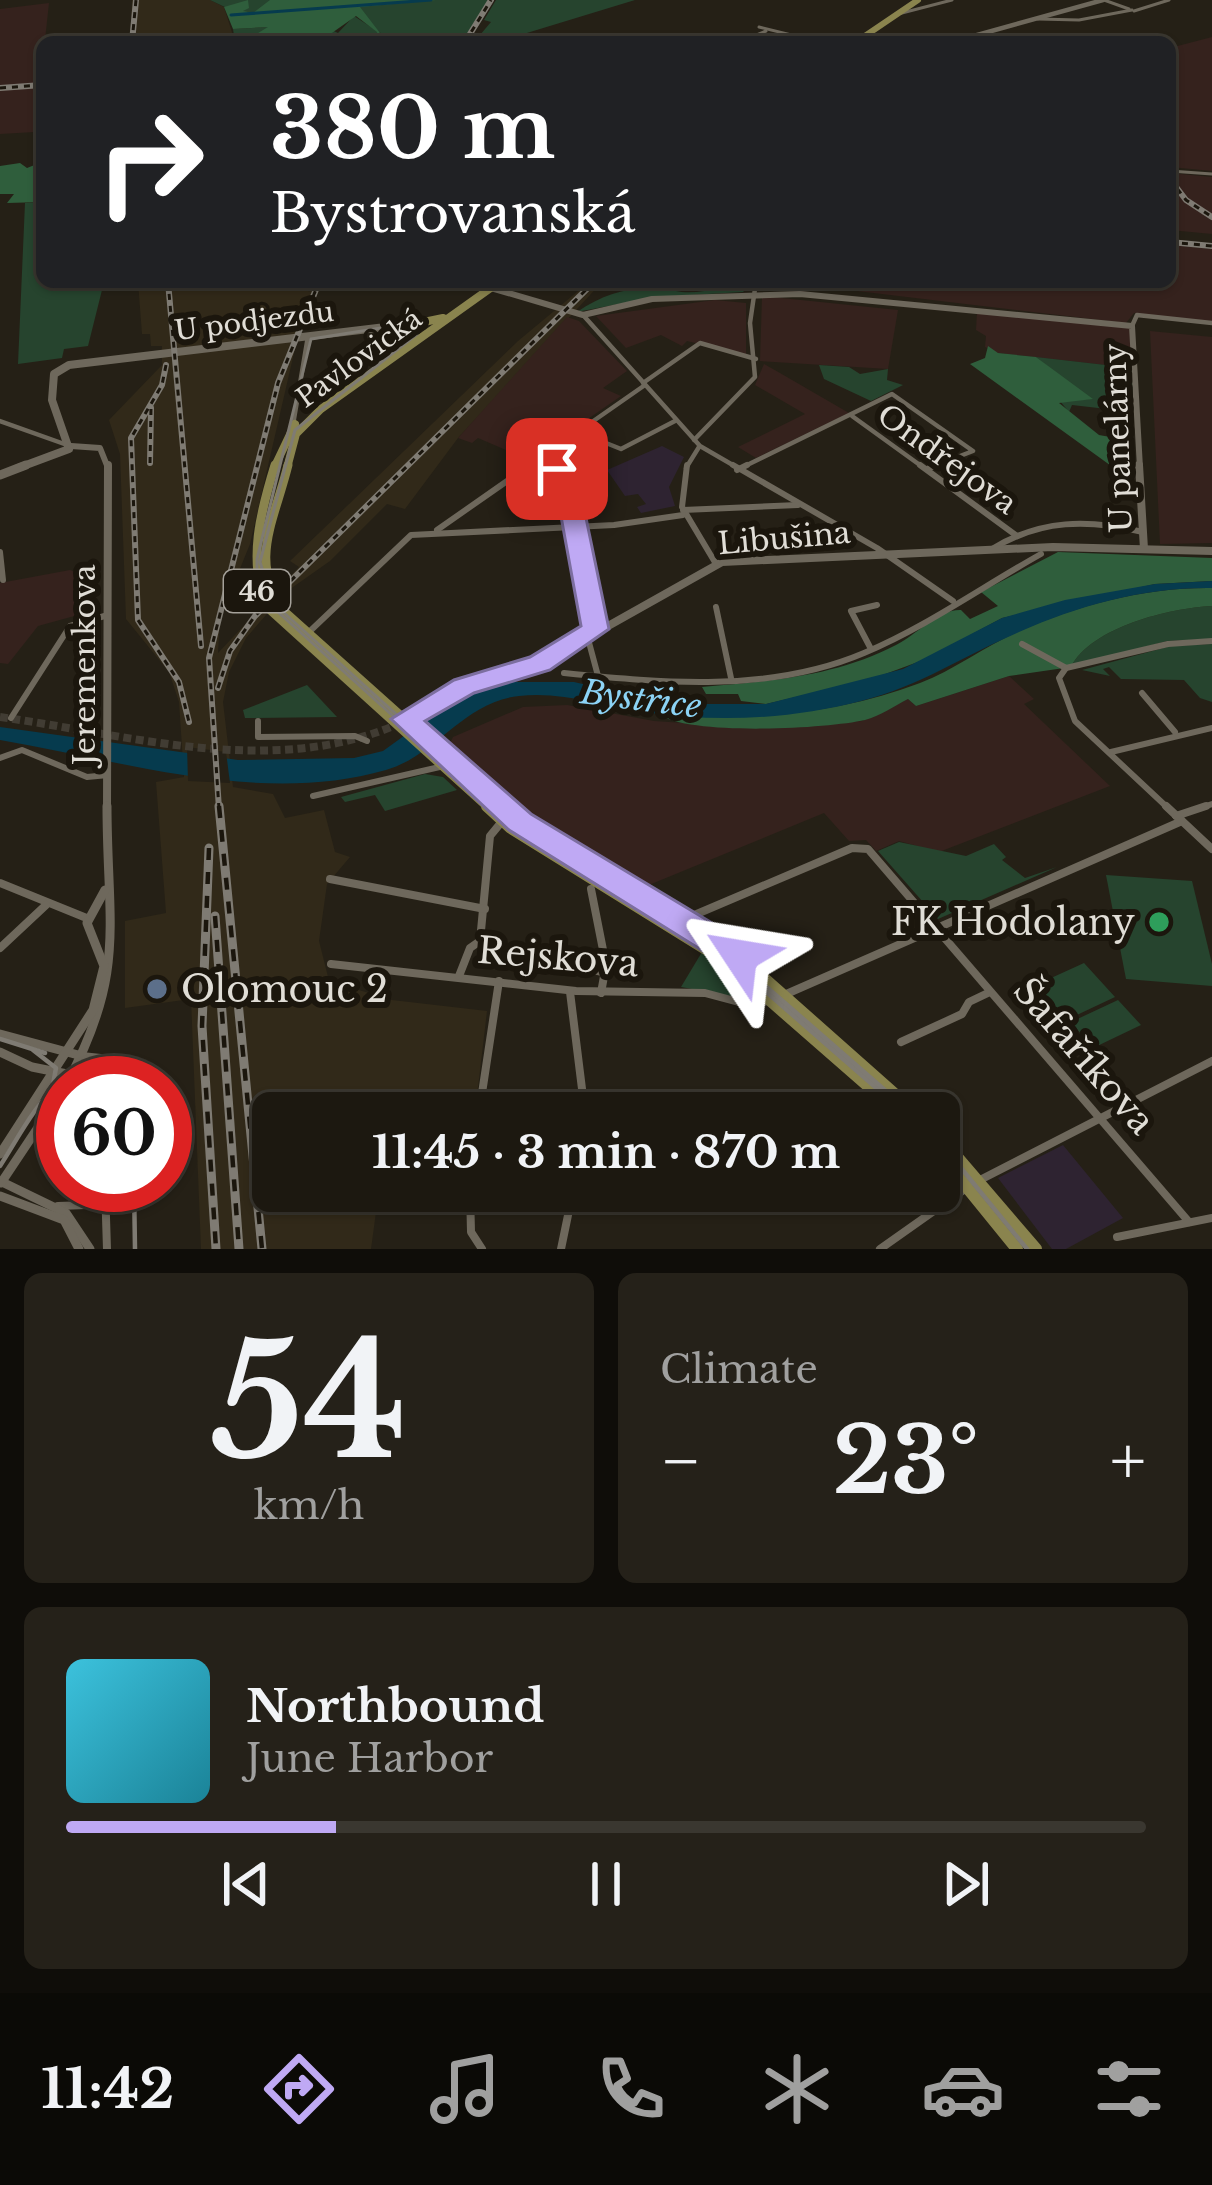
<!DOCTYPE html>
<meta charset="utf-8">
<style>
:root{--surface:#1c1810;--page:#252119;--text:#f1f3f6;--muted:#a0a09f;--line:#3a3730;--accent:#bfa9f4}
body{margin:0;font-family:"Libre Baskerville",serif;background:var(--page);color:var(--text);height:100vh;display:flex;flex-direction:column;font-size:45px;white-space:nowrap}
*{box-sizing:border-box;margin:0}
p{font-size:39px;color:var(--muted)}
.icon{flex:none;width:66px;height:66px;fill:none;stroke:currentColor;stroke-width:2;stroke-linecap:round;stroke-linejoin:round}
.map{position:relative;height:1249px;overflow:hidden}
.drawer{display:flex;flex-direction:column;gap:24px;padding:24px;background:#0f0d09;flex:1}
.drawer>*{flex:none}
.guide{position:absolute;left:36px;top:36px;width:1140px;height:252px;border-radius:18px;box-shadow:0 3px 9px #0004,0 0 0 3px var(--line);background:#202124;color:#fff;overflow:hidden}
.speed{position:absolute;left:36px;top:1056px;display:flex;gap:24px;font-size:60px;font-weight:700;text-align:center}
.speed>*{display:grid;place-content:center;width:156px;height:156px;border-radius:50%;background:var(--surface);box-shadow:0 3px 9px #0004,0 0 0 3px var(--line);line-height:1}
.speed .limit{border:18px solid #d22;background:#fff;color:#111}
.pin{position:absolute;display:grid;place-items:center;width:102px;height:102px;color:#fff;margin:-51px;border-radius:24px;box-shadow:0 6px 18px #0006}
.me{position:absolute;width:132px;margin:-66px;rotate:303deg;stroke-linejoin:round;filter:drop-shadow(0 0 9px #0008)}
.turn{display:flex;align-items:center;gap:42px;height:252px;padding:0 36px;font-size:54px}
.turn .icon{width:156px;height:156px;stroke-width:2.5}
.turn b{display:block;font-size:84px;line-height:102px}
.big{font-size:90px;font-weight:700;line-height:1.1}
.drawer .widget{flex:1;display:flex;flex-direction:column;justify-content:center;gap:18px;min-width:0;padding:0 42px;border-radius:18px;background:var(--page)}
.drawer .dial{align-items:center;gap:0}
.dial b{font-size:156px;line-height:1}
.song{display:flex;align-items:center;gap:36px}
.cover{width:144px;height:144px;border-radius:18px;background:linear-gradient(135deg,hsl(190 70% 55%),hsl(190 70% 35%))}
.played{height:12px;border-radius:6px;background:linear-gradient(90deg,var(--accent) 25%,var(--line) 25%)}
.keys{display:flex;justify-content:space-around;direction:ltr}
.heat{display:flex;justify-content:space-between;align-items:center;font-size:66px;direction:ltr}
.drawer .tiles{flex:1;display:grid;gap:24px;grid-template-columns:1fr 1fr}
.widget:last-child{grid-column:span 2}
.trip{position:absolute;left:252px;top:1092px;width:708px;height:120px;border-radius:18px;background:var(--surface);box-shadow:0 3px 9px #0004,0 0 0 3px var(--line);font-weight:700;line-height:120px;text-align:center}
.tabs{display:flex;height:192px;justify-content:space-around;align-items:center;background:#0b0a06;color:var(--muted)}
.tabs .icon{width:84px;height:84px}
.tabs .on{color:var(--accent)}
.tabs b{font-size:54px;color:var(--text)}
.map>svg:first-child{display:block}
.built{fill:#312919}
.industrial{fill:#35221d}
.education{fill:#2e2331}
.green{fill:#26442e}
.forest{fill:#2f5e3c}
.water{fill:#063b4e}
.pier{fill:#252016}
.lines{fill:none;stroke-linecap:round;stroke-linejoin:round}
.stream{stroke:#063b4e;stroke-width:3}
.tertiary-tunnel{stroke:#413c33;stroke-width:8;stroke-dasharray:8 4.5;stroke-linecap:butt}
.minor-far3{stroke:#6e685c;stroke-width:3}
.minor-far2{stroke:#6e685c;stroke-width:4.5}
.minor-far1{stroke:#6e685c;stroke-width:6}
.minor{stroke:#6e685c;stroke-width:8}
.tertiary-far3{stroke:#6e685c;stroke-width:4.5}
.tertiary-far2{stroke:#6e685c;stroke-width:6}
.tertiary-far1{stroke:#6e685c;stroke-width:8}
.tertiary{stroke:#6e685c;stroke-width:9}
.secondary-far1{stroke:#6e685c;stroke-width:8}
.secondary{stroke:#6e685c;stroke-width:9}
.primary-far3{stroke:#8a844e;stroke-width:6}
.primary-far2{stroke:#8a844e;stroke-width:8}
.primary-far1{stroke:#8a844e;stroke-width:9}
.primary{stroke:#8a844e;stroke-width:12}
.tram-far1{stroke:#7f7b73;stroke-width:3}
.tram{stroke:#7f7b73;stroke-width:4.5}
.rail-far1-casing{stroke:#7f7b73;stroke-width:6}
.rail-casing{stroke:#7f7b73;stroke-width:9}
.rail-far1{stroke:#1b160d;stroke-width:3;stroke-dasharray:6;stroke-linecap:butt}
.rail{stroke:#1b160d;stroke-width:4.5;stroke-dasharray:12;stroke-linecap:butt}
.route{fill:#bfa9f4;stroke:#7c6e9f;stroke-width:3}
.leisure-dot{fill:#2e9e5b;stroke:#1b160d;stroke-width:4.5}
.service-dot{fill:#5c6f8a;stroke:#1b160d;stroke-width:4.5}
.labels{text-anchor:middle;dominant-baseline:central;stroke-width:12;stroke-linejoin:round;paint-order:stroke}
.far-street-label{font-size:27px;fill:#e0ddd6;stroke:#1b160d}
.shield{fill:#1b160d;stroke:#a5a19a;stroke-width:3}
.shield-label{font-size:27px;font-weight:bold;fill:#e0ddd6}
.street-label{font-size:30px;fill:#e0ddd6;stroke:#1b160d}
.water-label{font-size:33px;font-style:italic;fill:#8cd3f5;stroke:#1b160d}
.near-poi-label{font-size:36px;fill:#e0ddd6;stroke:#1b160d;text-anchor:end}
.near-street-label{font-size:36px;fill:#e0ddd6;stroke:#1b160d}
</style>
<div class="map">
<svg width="1212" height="1249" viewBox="0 0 1212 1249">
<rect width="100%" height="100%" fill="#252016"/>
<g class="built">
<polygon points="132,0 210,0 224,7 235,42 130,42"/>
<polygon points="138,282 306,282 309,292 314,282 323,282 297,340 250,544 220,618 218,653 299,567 290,561 518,341 589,282 602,282 458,438 405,509 387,504 330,561 286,592 246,638 229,672 223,702 233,787 273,794 285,818 324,810 335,852 350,857 327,884 319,941 329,981 392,1000 487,1011 475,1113 273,1113 273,1191 466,1191 463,1215 376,1212 371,1249 201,1249 191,999 125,1008 125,921 166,913 156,782 184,777 179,702 169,672 126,619 120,454 109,420 162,365 162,346 151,346 150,334 142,334"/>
</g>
<g class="industrial">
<polygon points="49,3 35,132 0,134 0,9"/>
<polygon points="1212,37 1212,171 1170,167 1170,48"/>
<polygon points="1170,173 1212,177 1212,234 1170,230"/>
<polygon points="1170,245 1212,249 1212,322 1134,313 1126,323 815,286 802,293 764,288 767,282 1170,282"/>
<polygon points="762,296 898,310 888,369 760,361"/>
<polygon points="715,300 746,303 746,355 687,341 682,346 661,335 626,348 596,316"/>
<polygon points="977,312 1130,328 1132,368 998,353 985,347 986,336 976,330"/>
<polygon points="567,317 579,321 627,371 603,388 621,396 529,460 478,438 472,443 458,438"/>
<polygon points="1150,331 1212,337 1212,543 1160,544"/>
<polygon points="764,364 780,373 849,413 756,458 738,447 805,414 755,385"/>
<polygon points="70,570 85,576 89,612 38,626 8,664 0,663 0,583"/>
<polygon points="1009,676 1034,699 1024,704 1110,786 939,852 899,841 876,851 866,840 849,841 824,813 644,887 524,815 447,749 453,737 523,707 567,705 654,721 742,727 862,721 908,699 916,706"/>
</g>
<g class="education">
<polygon points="662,446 684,457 669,487 675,506 641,513 637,507 646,504 638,494 625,496 607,470"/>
<polygon points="1063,1145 1123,1218 1066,1249 1052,1249 998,1178"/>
</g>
<g class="green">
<polygon points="210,0 270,0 338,33 354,16 377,31 359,7 381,0 488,0 462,42 397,42 379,32 377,38 383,42 255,37 265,42 235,42 233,29 267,27"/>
<polygon points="496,0 635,0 501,41 480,35 491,22 484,20"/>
<polygon points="42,202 42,282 104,282 88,346 64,349 62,358 18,364 25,203"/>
<path d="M 753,282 L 743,292 L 655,297 L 577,312 C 609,290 640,284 676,291 C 697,296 730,285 753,282 Z"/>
<polygon points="1036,357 1132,368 1133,412 1072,405 1069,412 1060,401 1089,399"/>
<polygon points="819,365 849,367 860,374 888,369 887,380 903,385 871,401 824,379"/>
<path d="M 1212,606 L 1212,639 L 1167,641 L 1071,667 C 1091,627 1170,608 1212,606 Z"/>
<polygon points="1212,644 1212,702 1200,698 1184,680 1121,679 1109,667 1103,669 1110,676 1082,670 1171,646"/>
<polygon points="307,685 337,717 245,718 243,710"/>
<polygon points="425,774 443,777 457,790 385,811 375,795 345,802 341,797"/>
<polygon points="899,842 966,856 994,844 1006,857 1002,860 1025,878 1057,867 938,919 878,851"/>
<polygon points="1106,875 1192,881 1212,964 1212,986 1126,979"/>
<polygon points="702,952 757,1001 681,987"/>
<polygon points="1084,963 1115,997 1062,1022 1086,1049 1069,1057 1014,995"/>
<polygon points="1118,1000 1141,1025 1093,1048 1071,1022"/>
</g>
<g class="forest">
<polygon points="248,0 249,8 243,11 253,13 270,0 436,0 360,7 380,33 397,42 378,39 377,32 356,16 319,42 265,42 253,36 268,27 233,29 224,7"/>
<polygon points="42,162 42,202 7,203 14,194 0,194 0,166 20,163 27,168"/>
<polygon points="988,346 998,353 1036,357 1093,399 1059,403 1099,435 1133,441 1132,481 970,364 985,358"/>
<path d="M 1058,552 L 1212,558 L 1212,581 L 1155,584 L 1002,618 L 926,659 L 869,680 L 766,704 L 741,701 L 738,694 L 706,694 L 702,687 C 770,681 834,677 896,645 C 916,635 939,609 961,610 L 970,619 L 998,606 L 981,592 Z"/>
<path d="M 1212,588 L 1212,606 C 1170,608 1091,627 1071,667 L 1009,676 L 916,706 L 908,699 C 894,706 880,716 865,720 C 825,729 689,736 658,714 C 746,721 837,715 920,683 C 954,670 984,647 1017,632 C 1078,605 1145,587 1212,588 Z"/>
</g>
<path class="water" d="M 1212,581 L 1212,588 C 1145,587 1080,605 1019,632 C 965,655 920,686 861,701 C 792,719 716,723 645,712 C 603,706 562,691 519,696 C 463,702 437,755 386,770 C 260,806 124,761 0,740 L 0,727 L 238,760 L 354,758 L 383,751 L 455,699 L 503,682 L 574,682 L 670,704 L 766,704 L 903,669 L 1002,618 L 1065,600 L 1155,584 Z"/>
<polygon class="pier" points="187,747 226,752 230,783 188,781"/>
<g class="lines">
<polyline class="stream" points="231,15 431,0"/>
<path class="tertiary-tunnel" d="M 0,717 C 130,735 270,778 396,725"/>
<g class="minor-far3">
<polyline points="1104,0 1129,9"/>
<polyline points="1134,11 1169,0"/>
<polyline points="898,14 952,0"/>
<polyline points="1038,19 1079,20 1132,10"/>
<polyline points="759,27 820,42"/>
<polyline points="742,41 766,31"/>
<polyline points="1170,171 1212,174"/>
</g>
<g class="minor-far2">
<polyline points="472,282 490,288"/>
<polyline points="583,315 700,446 738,468"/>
<polyline points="1132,326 1137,315 1212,323"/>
<polyline points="643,383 700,343 756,359"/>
<polyline points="852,416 924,468"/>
<polyline points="0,421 70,446"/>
<polyline points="293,425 308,336"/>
<polyline points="576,431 621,449 675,421"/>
<polyline points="694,440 755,377 750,323 756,282"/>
<polyline points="537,459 555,468"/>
<polyline points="526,468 645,385"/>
<polyline points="686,468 699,447"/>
<polyline points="741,468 892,394 973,451 929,468"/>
</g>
<g class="minor-far1">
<polyline points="549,465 566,482 595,629"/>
<polyline points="687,465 682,507 716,564"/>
<polyline points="733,465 877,548 953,601"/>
<polyline points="920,465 1017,536"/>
<polyline points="927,469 937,465"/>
<polyline points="737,470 747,465"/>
<polyline points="683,510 798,505"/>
<polyline points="437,530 530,465"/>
<path d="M 992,549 C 1041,519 1088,519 1143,532"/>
<polyline points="0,552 3,580"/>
<polyline points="716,607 731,678"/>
<polyline points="308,633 411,535 614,525 683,515"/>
<polyline points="587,635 598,676"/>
<polyline points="1022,644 1066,668"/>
<polyline points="871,649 851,611 877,605"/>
<polyline points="1066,668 1059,678 1075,721 1169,809"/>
<polyline points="1066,668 1168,644 1212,641"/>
<path d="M 564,673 C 663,683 770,693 864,653 C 926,627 982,587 1041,554"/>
<polyline points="1142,693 1175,732"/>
<polyline points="11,718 70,626 108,615"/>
<polyline points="258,721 258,737 355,736 367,741"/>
<polyline points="1111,752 1212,728"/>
<polyline points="0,758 22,750 87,777 108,775"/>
<polyline points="313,796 444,766"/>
<polyline points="1197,809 1212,804"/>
</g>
<g class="minor">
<polyline points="1166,806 1212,849"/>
<polyline points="1176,816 1206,806"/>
<polyline points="504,819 490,836 480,941 601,972"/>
<polyline points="330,879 485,909"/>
<polyline points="0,883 89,919"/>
<polyline points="591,889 606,965 601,993"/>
<polyline points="692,916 852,848 868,849 1189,1222"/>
<polyline points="0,948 46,905"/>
<polyline points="331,964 576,991 705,993 750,1005 772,1000"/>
<polyline points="459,976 470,948 480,941"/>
<polyline points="570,992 585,1113"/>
<polyline points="784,995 1182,821"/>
<polyline points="901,1042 962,1014 969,1002 990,992"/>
<polyline points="82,1056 119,1060 132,1070 128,1083"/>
<polyline points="73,1075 98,1083"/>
<polyline points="479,1113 499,981"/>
<polyline points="855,1113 865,1104"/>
<polyline points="976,1182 1212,1061"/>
<polyline points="105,1185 107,1249"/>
<polyline points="470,1191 471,1232 482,1249"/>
<polyline points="709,1191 756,1202 777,1191"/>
<polyline points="58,1206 86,1205 103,1188"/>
<polyline points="1117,1237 1212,1218"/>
<polyline points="561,1249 573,1191"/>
<polyline points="880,1249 965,1189"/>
</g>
<polyline class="tertiary-far3" points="952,42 1103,0"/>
<g class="tertiary-far2">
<polyline points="491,288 583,315 652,299 800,294 1132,326 1140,468"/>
<polyline points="71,446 100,448 108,468"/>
</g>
<g class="tertiary-far1">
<polyline points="1139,465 1144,549"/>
<polyline points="402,721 464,686 544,662 722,562 1053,547 1212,551"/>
<polyline points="107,809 108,465"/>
</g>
<g class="tertiary">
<polyline points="0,1034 82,1056"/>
<polyline points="0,1052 32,1067 72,1075"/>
<path d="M 67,1083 C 127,971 107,924 107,806"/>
<polyline points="0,1154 93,1010 104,966 87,923 105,890"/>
<polyline points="0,1181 66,1213 90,1249"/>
<polyline points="1,1183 63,1090"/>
<polyline points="0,1196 64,1220 79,1249"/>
</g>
<polyline class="secondary-far1" points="18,468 69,449 52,400 54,374 69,365 419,323"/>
<polyline class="secondary" points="0,475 26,465"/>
<polyline class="primary-far3" points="856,42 918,0"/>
<g class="primary-far2">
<polyline points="405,343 419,323 443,318"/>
<polyline points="274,468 295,424"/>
<polyline points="287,468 296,434 321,409 499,282"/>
</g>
<g class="primary-far1">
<path d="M 275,465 C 261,510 247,562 267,607 L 490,809"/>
<path d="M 288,465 C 274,522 247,563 286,613 L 505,809"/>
</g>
<g class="primary">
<polyline points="487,806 511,828 725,961 899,1113"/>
<polyline points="502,806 731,949 916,1113"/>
<polyline points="939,1136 1036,1249"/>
<polyline points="939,1153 1017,1249"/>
</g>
<polyline class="tram-far1" points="496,809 268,603 257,580 257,559 311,339 394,326 417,334 295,430 260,562 272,602 501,809"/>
<g class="tram">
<polyline points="492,806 725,956 905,1113"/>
<polyline points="497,806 730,955 911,1113"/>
<polyline points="0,1039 45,1053"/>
<polyline points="33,1050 56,1068 51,1096"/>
<polyline points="939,1141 1027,1249"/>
<path d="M 0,1166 C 30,1120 65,1039 128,1083"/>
<polyline points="134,1185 135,1249"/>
</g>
<defs>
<g id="rail-far1">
<polyline points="132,42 136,0"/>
<polyline points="465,42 491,0"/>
<polyline points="0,88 42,85"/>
<polyline points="1170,179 1186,200 1212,217"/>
<polyline points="1170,242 1212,246"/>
<polyline points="168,282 201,646"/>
<polyline points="247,333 251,330"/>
<polyline points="166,365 162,385 131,438 138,620 179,682 189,722"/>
<polyline points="150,463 151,408"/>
<polyline points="218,688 230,651 255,616 594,282"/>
<polyline points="219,809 209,658 278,383 319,282"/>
</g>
<g id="rail">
<polyline points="219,806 262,1249"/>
<polyline points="209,848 202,1026 216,1249"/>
<polyline points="215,916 239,1249"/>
</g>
</defs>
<use href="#rail-far1" class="rail-far1-casing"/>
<use href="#rail" class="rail-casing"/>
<use href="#rail-far1" class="rail-far1"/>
<use href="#rail" class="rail"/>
</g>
<polygon class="route" points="557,461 566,463 580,489 609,629 550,670 474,693 425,721 531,814 752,947 757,956 752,966 727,966 509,830 391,719 454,680 530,657 581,626 556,489 545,469"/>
<circle class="leisure-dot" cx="1159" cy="922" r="12"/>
<circle class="service-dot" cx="157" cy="989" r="12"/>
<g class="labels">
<g class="far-street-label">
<text transform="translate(254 321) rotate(-7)">U podjezdu</text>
<text transform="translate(359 358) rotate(-36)">Pavlovická</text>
</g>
<rect class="shield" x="224" y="570" width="66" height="42" rx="9"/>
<g class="shield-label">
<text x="257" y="591">46</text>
</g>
<g class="street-label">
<text transform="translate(1118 438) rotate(-92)">U panelárny</text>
<text transform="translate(947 459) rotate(36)">Ondřejova</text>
<text transform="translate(784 538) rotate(-5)">Libušina</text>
<text transform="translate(84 665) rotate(-90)">Jeremenkova</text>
</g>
<g class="water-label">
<text transform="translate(641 699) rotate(7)">Bystřice</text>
</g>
<g class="near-poi-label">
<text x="1135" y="922">FK Hodolany</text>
<text x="181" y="989" text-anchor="start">Olomouc 2</text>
</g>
<g class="near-street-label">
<text transform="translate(558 957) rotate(5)">Rejskova</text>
<text transform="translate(1084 1056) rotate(49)">Šafaříkova</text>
</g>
</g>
</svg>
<div class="speed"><div class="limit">60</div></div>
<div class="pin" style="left:557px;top:469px;background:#d93025"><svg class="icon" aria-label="arrive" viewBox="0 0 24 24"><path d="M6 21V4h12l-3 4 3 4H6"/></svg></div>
<svg class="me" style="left:740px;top:956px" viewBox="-20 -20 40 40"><path d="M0-17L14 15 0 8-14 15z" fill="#bfa9f4" stroke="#fff" stroke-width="4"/></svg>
<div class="trip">11:45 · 3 min · 870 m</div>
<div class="guide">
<div class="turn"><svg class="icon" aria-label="right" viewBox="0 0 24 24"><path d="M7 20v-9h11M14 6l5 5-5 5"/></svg><div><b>380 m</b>Bystrovanská</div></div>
</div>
</div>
<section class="drawer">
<div class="tiles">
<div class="widget dial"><b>54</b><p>km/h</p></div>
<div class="widget"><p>Climate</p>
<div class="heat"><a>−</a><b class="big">23°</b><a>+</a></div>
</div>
<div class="widget">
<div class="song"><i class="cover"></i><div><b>Northbound</b><p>June Harbor</p></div></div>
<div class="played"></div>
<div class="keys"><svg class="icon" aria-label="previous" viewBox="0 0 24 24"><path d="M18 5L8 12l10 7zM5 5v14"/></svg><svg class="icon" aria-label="pause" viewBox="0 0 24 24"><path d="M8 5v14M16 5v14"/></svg><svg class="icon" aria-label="next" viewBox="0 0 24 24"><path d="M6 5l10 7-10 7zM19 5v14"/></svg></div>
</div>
</div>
</section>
<nav class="tabs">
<b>11:42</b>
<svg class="icon on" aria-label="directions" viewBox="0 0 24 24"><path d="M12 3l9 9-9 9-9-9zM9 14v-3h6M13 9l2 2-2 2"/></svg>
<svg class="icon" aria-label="music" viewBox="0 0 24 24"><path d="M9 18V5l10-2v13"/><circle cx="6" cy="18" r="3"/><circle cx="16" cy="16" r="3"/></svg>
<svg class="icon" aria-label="phone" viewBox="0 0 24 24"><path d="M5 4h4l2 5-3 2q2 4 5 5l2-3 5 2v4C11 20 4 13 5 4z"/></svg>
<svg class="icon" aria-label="climate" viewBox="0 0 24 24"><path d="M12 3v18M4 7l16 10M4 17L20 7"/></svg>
<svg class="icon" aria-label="car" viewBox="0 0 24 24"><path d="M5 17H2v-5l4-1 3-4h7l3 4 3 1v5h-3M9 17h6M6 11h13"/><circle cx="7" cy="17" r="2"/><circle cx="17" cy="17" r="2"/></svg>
<svg class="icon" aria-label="filters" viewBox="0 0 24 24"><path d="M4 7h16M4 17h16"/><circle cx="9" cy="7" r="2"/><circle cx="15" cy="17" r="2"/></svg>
</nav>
